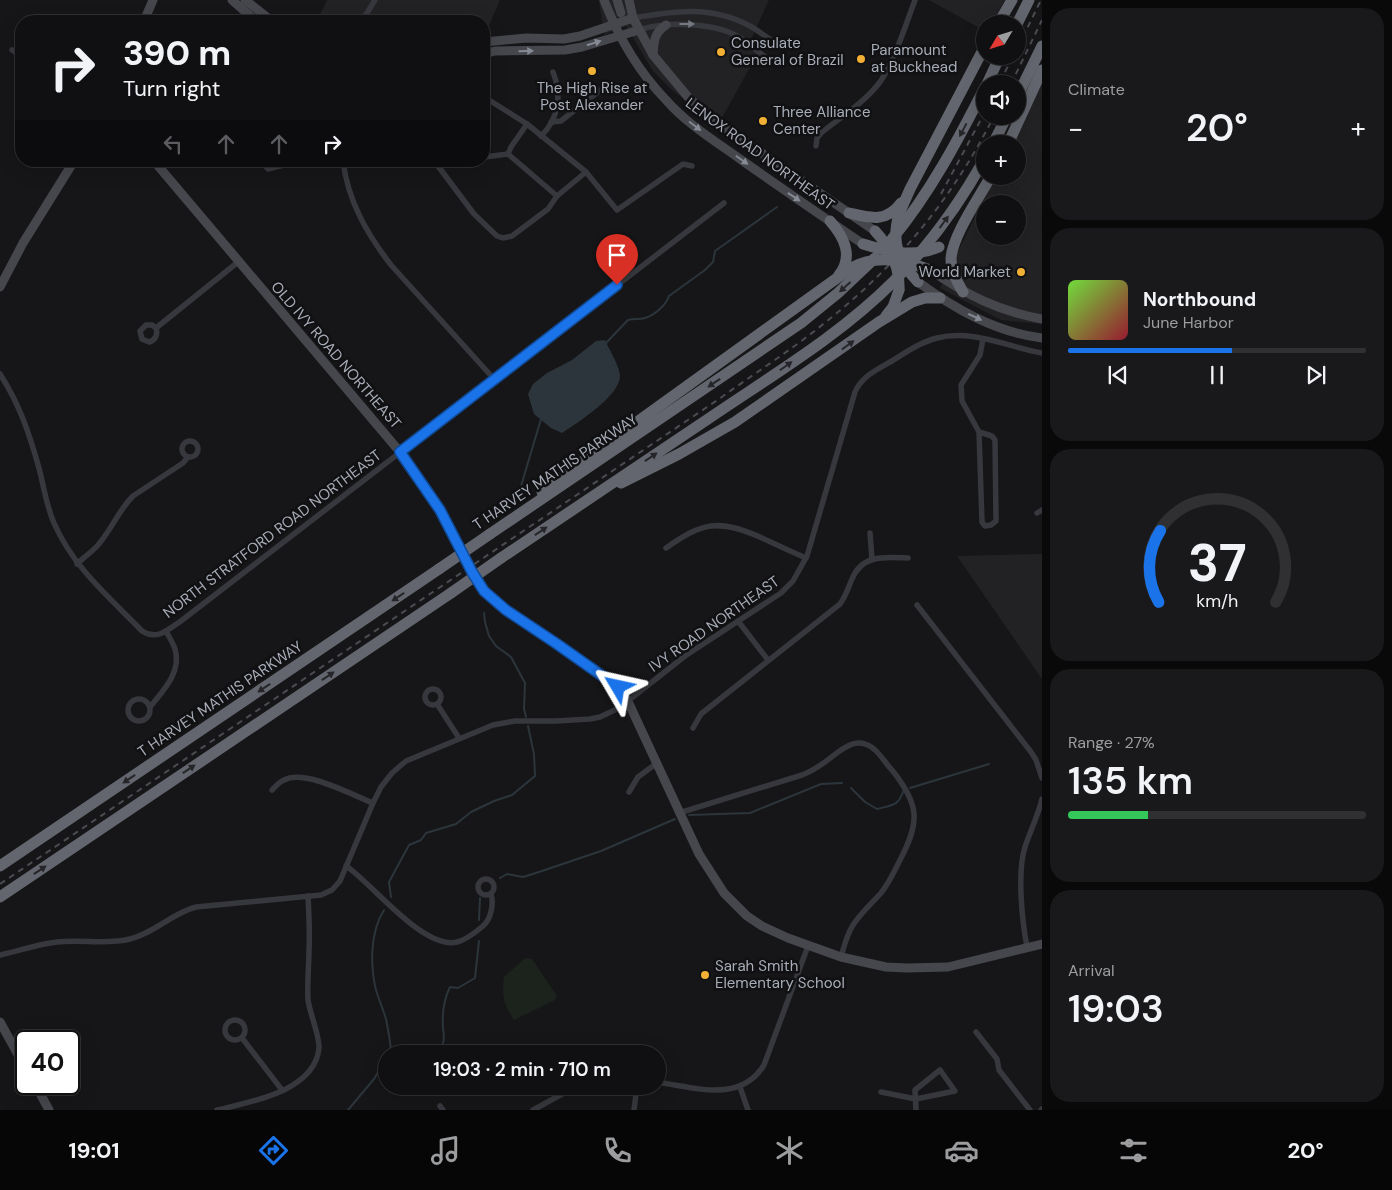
<!DOCTYPE html>
<meta charset="utf-8">
<style>
:root{--surface:#101012;--page:#19191b;--text:#f1f3f6;--muted:#9c9d9f;--line:#303032;--accent:#1a73e8}
body{margin:0;font-family:"DM Sans",sans-serif;background:var(--page);color:var(--text);height:100vh;display:flex;flex-direction:column;font-size:19px;white-space:nowrap}
*{box-sizing:border-box;margin:0}
p{font-size:16px;color:var(--muted)}
.icon{flex:none;width:28px;height:28px;fill:none;stroke:currentColor;stroke-width:2;stroke-linecap:round;stroke-linejoin:round}
.map{position:relative;flex:1;overflow:hidden}
.details{display:flex;flex-direction:column;gap:8px;padding:8px;background:#09090a;width:350px}
.details>*{flex:none}
.hud{position:absolute;left:15px;top:15px;width:475px;height:152px;border-radius:20px;box-shadow:0 5px 20px #0002,0 0 0 1px var(--line);background:#101012;color:var(--text);overflow:hidden}
.needle{width:32px;rotate:232deg}
.controls{position:absolute;left:976px;top:15px;display:grid;gap:10px}
.controls a{display:grid;place-items:center;width:50px;height:50px;border-radius:50%;background:var(--surface);box-shadow:0 5px 20px #0002,0 0 0 1px var(--line);font-size:25px}
.speed{position:absolute;left:15px;top:1030px;display:flex;gap:10px;font-size:25px;font-weight:700;text-align:center}
.speed>*{display:grid;place-content:center;width:65px;height:65px;border-radius:50%;background:var(--surface);box-shadow:0 5px 20px #0002,0 0 0 1px var(--line);line-height:1}
.speed .limit{border:2px solid #111;border-radius:8px;background:#fff;color:#111}
.pin{position:absolute;display:grid;place-items:center;width:42px;height:42px;color:#fff;margin:-51px -21px;border-radius:50% 50% 50% 0;rotate:-45deg;box-shadow:0 0 5px #0007}
.pin .icon{rotate:45deg}
.me{position:absolute;width:55px;margin:-28px;rotate:306deg;stroke-linejoin:round;filter:drop-shadow(0 0 4px #0008)}
.turn{display:flex;align-items:center;gap:18px;height:105px;padding:0 25px;font-size:22px}
.turn .icon{width:65px;height:65px;stroke-width:2.5}
.turn b{display:block;font-size:35px;line-height:42px}
.lanes{display:flex;align-items:center;height:48px;padding:0 25px;background:#0003;justify-content:center;gap:25px;direction:ltr}
.lanes .off{opacity:.35}
.big{font-size:38px;font-weight:600;line-height:1.1}
.details .widget{flex:1;display:flex;flex-direction:column;justify-content:center;gap:8px;min-width:0;padding:0 18px;border-radius:20px;background:var(--page)}
.details .dial{align-items:center;gap:0}
.dial svg{height:130px;overflow:visible;fill:none;stroke:var(--line);stroke-width:7;stroke-linecap:round;text-anchor:middle}
.dial text{fill:var(--text);stroke:none}
.song{display:flex;align-items:center;gap:15px}
.cover{width:60px;height:60px;border-radius:8px;background:linear-gradient(135deg,hsl(100 70% 55%),hsl(350 70% 35%))}
.played{height:5px;border-radius:2px;background:linear-gradient(90deg,var(--accent) 55%,var(--line) 55%)}
.keys{display:flex;justify-content:space-around;direction:ltr}
.heat{display:flex;justify-content:space-between;align-items:center;font-size:28px;direction:ltr}
.charge{height:8px;border-radius:4px;background:linear-gradient(90deg,#34c759 27%,var(--line) 0)}
.trip{position:absolute;left:378px;top:1045px;width:288px;height:50px;border-radius:25px;background:var(--surface);box-shadow:0 5px 20px #0002,0 0 0 1px var(--line);font-weight:600;line-height:50px;text-align:center}
.dock{display:flex;height:80px;justify-content:space-around;align-items:center;background:#060607;color:var(--muted)}
.dock .icon{width:35px;height:35px}
.dock .on{color:var(--accent)}
.dock b{font-size:22px;color:var(--text)}
main{display:flex;flex:1;min-height:0}
.map>svg:first-child{display:block}
.built{fill:#222225;fill-rule:evenodd}
.green{fill:#1c231d}
.water{fill:#2c353c}
.lines{fill:none;stroke-linecap:round;stroke-linejoin:round}
.stream{stroke:#2c353c;stroke-width:2}
.street{stroke:#37383d;stroke-width:5.5}
.secondary{stroke:#45474d;stroke-width:9}
.highway{stroke:#63666e;stroke-width:11}
.rail{stroke:#4a4c52;stroke-width:2;stroke-dasharray:6 5;stroke-linecap:butt}
.highway-bridge{stroke:#63666e;stroke-width:11}
.oneway{fill:#757881}
.oneway2{fill:#858993}
.oneway3{fill:#26262a}
.route-casing{stroke:#114b97;stroke-width:12}
.route{stroke:#1a73e8;stroke-width:9}
.poi-dot{fill:#f2b134;stroke:#111113;stroke-width:2}
.labels{text-anchor:middle;dominant-baseline:central;stroke-width:5;stroke-linejoin:round;paint-order:stroke}
.poi-label{font-size:15px;fill:#a8adb8;stroke:#111113;text-anchor:start}
.street-label{font-size:15px;fill:#a8adb8;stroke:#111113}
</style>
<main>
<div class="map">
<svg width="1042" height="1110" viewBox="0 0 1042 1110">
<rect width="100%" height="100%" fill="#161618"/>
<g class="built">
<polygon points="327,0 500,0 484,37 484,21 317,21"/>
<polygon points="599,0 769,0 748,46 759,51 718,125 671,89 653,71 626,26 604,35"/>
<polygon points="929,0 1005,0 991,24 985,24 985,31"/>
<path d="M 1042,80 L 1042,324 L 1001,320 L 940,288 L 995,176 L 1018,176 L 1018,144 L 1011,144 ZM 985,204 L 1018,204 L 1018,236 L 985,236 Z"/>
<polygon points="1042,554 1042,679 957,556"/>
</g>
<path class="green" d="M 525,958 L 532,959 L 557,996 L 555,1000 L 514,1020 C 503,1004 502,996 504,977 Z"/>
<path class="water" d="M 605,340 C 609,349 620,367 620,376 C 620,396 577,423 562,433 L 551,428 L 534,414 L 528,394 L 533,384 L 547,373 L 572,360 L 596,341 Z"/>
<g class="lines">
<g class="stream">
<path d="M 605,344 L 628,320 C 634,318 640,320 645,318 C 655,315 666,305 669,296 L 705,270 L 713,262 L 715,251 L 777,207"/>
<polyline points="521,486 541,419"/>
<polyline points="484,613 485,622 489,636 496,646 511,657 525,683 524,709 526,717"/>
<path d="M 851,788 L 865,802 L 877,809 C 893,805 899,806 904,789"/>
<polyline points="910,788 989,764"/>
<polyline points="689,815 750,813 821,784 842,783"/>
<polyline points="500,878 507,874 523,877 539,872 601,851 675,819"/>
<polyline points="391,897 389,882 409,845 421,840 426,833 456,824 471,812 494,801 512,795 535,776 534,754 528,726"/>
<path d="M 384,910 C 370,932 370,965 376,990 C 379,1000 383,1009 386,1019 C 388,1029 390,1040 391,1050 L 389,1054"/>
<polyline points="479,920 480,898"/>
<polyline points="392,1050 399,1054"/>
<path d="M 432,1054 C 437,1051 441,1048 443,1043 C 445,1037 443,1032 443,1027 C 442,1013 444,999 450,987 L 458,988 L 475,978 L 479,941"/>
<polyline points="348,1110 374,1079 386,1059"/>
</g>
<g class="street">
<path d="M 633,18 C 674,11 711,5 750,26 C 759,31 767,38 776,43"/>
<polyline points="362,21 375,0"/>
<path d="M 639,30 C 667,21 717,22 742,39 C 751,45 758,52 767,58"/>
<polyline points="12,50 21,56"/>
<polyline points="484,93 489,100 527,124 586,172 617,210 683,164 692,166"/>
<polyline points="551,122 561,121 604,87"/>
<path d="M 541,136 C 559,119 562,94 553,72"/>
<path d="M 816,146 L 817,138 L 821,133 C 841,117 865,102 880,82 C 894,62 906,24 915,0"/>
<polyline points="508,154 511,147 527,124"/>
<polyline points="484,157 508,154 557,196"/>
<polyline points="261,161 268,169 299,161"/>
<path d="M 343,161 C 348,201 367,234 391,265 L 494,379"/>
<polyline points="435,162 474,214 497,236 503,238 512,236 548,209 557,196 586,172"/>
<polyline points="429,163 442,161"/>
<path d="M 156,328 C 158,334 156,340 149,342 L 142,339 L 140,331 L 146,325 L 152,325 L 156,328 L 238,262"/>
<path d="M 0,374 C 20,405 29,433 39,468 C 44,487 46,505 54,523 C 73,567 109,597 142,631 C 157,641 169,629 181,621 L 724,203"/>
<polyline points="979,432 992,436 995,440 996,521 991,525 985,526 982,522 979,432 962,401 961,385 980,355 983,339"/>
<circle cx="190" cy="449" r="8"/>
<polyline points="1037,513 1042,510"/>
<polyline points="870,533 872,559"/>
<path d="M 666,548 C 703,522 718,519 760,537 C 775,544 790,551 806,558"/>
<path d="M 77,564 C 84,557 92,552 98,545 C 112,529 118,511 133,496 L 183,463 L 188,457"/>
<polyline points="917,605 1031,752 1036,760 1042,778"/>
<polyline points="738,621 768,660"/>
<circle cx="433" cy="697" r="8"/>
<circle cx="139" cy="710" r="11"/>
<polyline points="437,704 459,738"/>
<path d="M 150,707 C 163,691 182,672 175,649 C 173,643 169,637 166,631"/>
<path d="M 693,728 L 701,714 L 706,710 L 840,604 C 846,596 848,588 852,579 C 862,554 886,557 908,558"/>
<path d="M 272,790 C 275,787 279,782 284,780 C 305,769 352,795 373,803"/>
<polyline points="629,792 638,777 657,763"/>
<path d="M 679,813 L 802,775 C 810,772 818,767 825,762 C 840,751 857,733 875,750 C 881,755 886,764 892,770 C 920,805 920,822 900,860 C 894,872 889,883 881,893 C 871,904 861,913 853,925 C 847,934 844,946 841,957"/>
<path d="M 346,866 C 372,883 423,950 457,942 C 466,940 476,932 483,926 C 491,919 494,904 491,894"/>
<circle cx="486" cy="887" r="8"/>
<path d="M 1027,947 C 1022,921 1017,872 1025,847 C 1030,831 1038,816 1042,799"/>
<path d="M 0,955 C 19,951 38,944 57,942 C 81,939 107,945 130,939 C 155,933 172,913 196,907 L 321,895 L 332,890 L 340,881 L 373,803 L 381,787 L 392,773 L 406,761 L 493,725 L 515,721 L 556,721 L 590,719 L 600,717 L 619,708 L 685,656 L 781,593 L 793,581 L 807,556 L 855,392 C 862,376 878,369 892,361 C 906,352 921,342 937,338 C 972,329 1008,347 1042,353"/>
<circle cx="235" cy="1030" r="10"/>
<polyline points="976,1032 997,1059 999,1070 1030,1110"/>
<polyline points="242,1038 282,1090"/>
<path d="M 656,1082 C 694,1087 740,1104 764,1065 L 808,946"/>
<polyline points="740,1087 748,1110"/>
<polyline points="881,1092 916,1099 955,1091 940,1070 915,1090 916,1110"/>
<polyline points="440,1106 443,1110"/>
<path d="M 217,1110 C 251,1102 315,1091 319,1048 C 320,1037 310,1014 308,1000 C 307,983 309,966 309,950 C 310,932 309,914 308,896"/>
<polyline points="533,1110 577,1086"/>
<polyline points="634,1110 637,1086"/>
<polyline points="1041,1110 1042,1109"/>
</g>
<g class="secondary">
<polyline points="232,0 256,21"/>
<polyline points="245,0 272,21"/>
<path d="M 604,0 C 618,36 639,72 666,100 C 687,124 715,141 740,159 C 781,188 822,216 863,244"/>
<polyline points="617,0 621,13"/>
<polyline points="629,0 633,18 653,55 688,97 715,121 875,231"/>
<polyline points="144,21 153,0"/>
<polyline points="484,42 526,38 564,39 580,36 633,18"/>
<polyline points="484,54 495,51 565,50 582,47 639,30"/>
<path d="M 653,55 C 654,41 654,33 666,25"/>
<polyline points="154,161 400,452 440,510 472,572 484,591 498,605 557,643 624,693 699,854 724,893 747,916 762,926 788,938 841,957 886,967 907,968 948,967 1042,944"/>
<path d="M 930,270 C 967,295 998,311 1042,319"/>
<path d="M 918,282 C 955,309 995,332 1042,338"/>
<polyline points="0,287 23,243 74,161"/>
<polyline points="0,1022 26,1069"/>
<polyline points="35,1084 49,1110"/>
</g>
<g class="highway">
<polyline points="998,24 1012,0"/>
<polyline points="1017,24 1029,0"/>
<polyline points="987,84 1000,56"/>
<polyline points="1018,95 1042,46"/>
<polyline points="993,144 1007,116"/>
<polyline points="1008,144 1042,70"/>
<path d="M 849,213 C 870,218 886,223 901,203"/>
<polyline points="899,214 910,189 985,46"/>
<path d="M 830,221 C 844,237 854,256 839,275"/>
<path d="M 892,239 C 930,193 958,140 985,87"/>
<path d="M 963,292 C 957,282 951,271 951,259 C 952,236 979,198 991,176"/>
<polyline points="886,316 893,307 899,290"/>
<polyline points="621,483 679,454 735,422 879,322 912,302 925,298 940,298"/>
<polyline points="542,492 569,471 851,268"/>
<polyline points="490,534 801,323 838,293 875,258"/>
<path d="M 501,558 C 570,512 639,465 708,419 C 771,376 839,336 893,282 C 930,245 960,203 985,158"/>
<polyline points="0,866 439,569"/>
<polyline points="0,897 451,593"/>
</g>
<g class="rail">
<polyline points="1018,47 1041,0"/>
<polyline points="1000,82 1013,56"/>
<polyline points="1011,84 1042,20"/>
<polyline points="941,194 985,112"/>
<path d="M 0,884 L 719,399 C 755,373 793,349 827,321 C 898,265 954,196 994,116"/>
</g>
<g class="highway-bridge">
<path d="M 899,214 C 891,242 898,261 918,282"/>
<path d="M 875,231 C 890,247 900,268 899,290"/>
<path d="M 863,244 C 889,252 913,258 939,247"/>
<path d="M 851,268 C 876,254 904,260 930,270"/>
<polyline points="439,569 490,534"/>
<polyline points="451,593 501,558"/>
</g>
</g>
<defs><path id="oneway-solid" d="M-6-.8H1V-3.2L6.5 0L1 3.2V.8H-6Z" transform="scale(1.25)"/></defs>
<use class="oneway" href="#oneway-solid" transform="translate(687 24)"/>
<g class="oneway2">
<use href="#oneway-solid" transform="translate(594 43) rotate(-18)"/>
<use href="#oneway-solid" transform="translate(526 51) rotate(-2)"/>
<use href="#oneway-solid" transform="translate(695 126) rotate(37)"/>
<use href="#oneway-solid" transform="translate(742 160) rotate(35)"/>
<use href="#oneway-solid" transform="translate(794 197) rotate(34)"/>
<use href="#oneway-solid" transform="translate(975 317) rotate(25)"/>
</g>
<g class="oneway3">
<use href="#oneway-solid" transform="translate(963 130) rotate(118)"/>
<use href="#oneway-solid" transform="translate(944 222) rotate(-54)"/>
<use href="#oneway-solid" transform="translate(845 287) rotate(138)"/>
<use href="#oneway-solid" transform="translate(848 345) rotate(-36)"/>
<use href="#oneway-solid" transform="translate(786 366) rotate(-35)"/>
<use href="#oneway-solid" transform="translate(714 383) rotate(146)"/>
<use href="#oneway-solid" transform="translate(651 457) rotate(-34)"/>
<use href="#oneway-solid" transform="translate(541 531) rotate(-34)"/>
<use href="#oneway-solid" transform="translate(398 597) rotate(146)"/>
<use href="#oneway-solid" transform="translate(328 676) rotate(-34)"/>
<use href="#oneway-solid" transform="translate(264 688) rotate(146)"/>
<use href="#oneway-solid" transform="translate(189 769) rotate(-34)"/>
<use href="#oneway-solid" transform="translate(129 779) rotate(146)"/>
<use href="#oneway-solid" transform="translate(40 870) rotate(-34)"/>
</g>
<g class="lines">
<defs>
<polyline id="route" points="617,285 400,452 440,510 472,572 484,591 506,610 557,644 618,687"/>
</defs>
<use href="#route" class="route-casing"/>
<use href="#route" class="route"/>
</g>
<g class="poi-dot">
<circle cx="721" cy="52" r="5"/>
<circle cx="861" cy="59" r="5"/>
<circle cx="592" cy="71" r="5"/>
<circle cx="763" cy="121" r="5"/>
<circle cx="1021" cy="272" r="5"/>
<circle cx="705" cy="975" r="5"/>
</g>
<g class="labels">
<g class="poi-label">
<text x="731" y="43">Consulate<tspan x="731" dy="17">General of Brazil</tspan></text>
<text x="871" y="50">Paramount<tspan x="871" dy="17">at Buckhead</tspan></text>
<text x="592" y="88" text-anchor="middle">The High Rise at<tspan x="592" dy="17">Post Alexander</tspan></text>
<text x="773" y="112">Three Alliance<tspan x="773" dy="17">Center</tspan></text>
<text x="1011" y="272" text-anchor="end">World Market</text>
<text x="715" y="966">Sarah Smith<tspan x="715" dy="17">Elementary School</tspan></text>
</g>
<g class="street-label">
<text transform="translate(760 154) rotate(36)">LENOX ROAD NORTHEAST</text>
<text transform="translate(336 355) rotate(49)">OLD IVY ROAD NORTHEAST</text>
<text transform="translate(555 472) rotate(-34)">T HARVEY MATHIS PARKWAY</text>
<text transform="translate(272 534) rotate(-37)">NORTH STRATFORD ROAD NORTHEAST</text>
<text transform="translate(714 624) rotate(-35)">IVY ROAD NORTHEAST</text>
<text transform="translate(220 699) rotate(-34)">T HARVEY MATHIS PARKWAY</text>
</g>
</g>
</svg>
<div class="controls">
<a><svg class="needle" viewBox="-14 -14 28 28"><path d="M0-13l5 13h-10z" fill="#e53935"/><path d="M0 13l5-13h-10z" fill="#9c9d9f"/></svg></a>
<a><svg class="icon" aria-label="sound" viewBox="0 0 24 24"><path d="M4 9h4l5-4v14l-5-4H4zM17 9q2 3 0 6"/></svg></a>
<a>+</a>
<a>−</a>
</div>
<div class="speed"><div class="limit">40</div></div>
<div class="pin" style="left:617px;top:285px;background:#d93025"><svg class="icon" aria-label="arrive" viewBox="0 0 24 24"><path d="M6 21V4h12l-3 4 3 4H6"/></svg></div>
<svg class="me" style="left:618px;top:687px" viewBox="-20 -20 40 40"><path d="M0-17L14 15 0 8-14 15z" fill="#1a73e8" stroke="#fff" stroke-width="4"/></svg>
<div class="trip">19:03 · 2 min · 710 m</div>
<div class="hud">
<div class="turn"><svg class="icon" aria-label="right" viewBox="0 0 24 24"><path d="M7 20v-9h11M14 6l5 5-5 5"/></svg><div><b>390 m</b>Turn right</div></div>
<div class="lanes"><svg class="icon off" aria-label="left" viewBox="0 0 24 24"><path d="M17 20v-9H6M10 6l-5 5 5 5"/></svg><svg class="icon off" aria-label="ahead" viewBox="0 0 24 24"><path d="M12 20V5M6 11l6-6 6 6"/></svg><svg class="icon off" aria-label="ahead" viewBox="0 0 24 24"><path d="M12 20V5M6 11l6-6 6 6"/></svg><svg class="icon" aria-label="right" viewBox="0 0 24 24"><path d="M7 20v-9h11M14 6l5 5-5 5"/></svg></div>
</div>
</div>
<section class="details">
<div class="widget"><p>Climate</p>
<div class="heat"><a>−</a><b class="big">20°</b><a>+</a></div>
</div>
<div class="widget">
<div class="song"><i class="cover"></i><div><b>Northbound</b><p>June Harbor</p></div></div>
<div class="played"></div>
<div class="keys"><svg class="icon" aria-label="previous" viewBox="0 0 24 24"><path d="M18 5L8 12l10 7zM5 5v14"/></svg><svg class="icon" aria-label="pause" viewBox="0 0 24 24"><path d="M8 5v14M16 5v14"/></svg><svg class="icon" aria-label="next" viewBox="0 0 24 24"><path d="M6 5l10 7-10 7zM19 5v14"/></svg></div>
</div>
<div class="widget dial"><svg viewBox="0 0 100 80">
<path d="M14 69A42 42 0 1 1 86 69"/>
<path d="M14 69A42 42 0 0 1 15 25" stroke="#1a73e8"/>
<text x="50" y="56" font-size="32" font-weight="700">37</text>
<text x="50" y="72" font-size="11">km/h</text>
</svg></div>
<div class="widget"><p>Range · 27%</p><b class="big">135 km</b><div class="charge"></div></div>
<div class="widget"><p>Arrival</p><b class="big">19:03</b></div>
</section>
</main>
<nav class="dock">
<b>19:01</b>
<svg class="icon on" aria-label="directions" viewBox="0 0 24 24"><path d="M12 3l9 9-9 9-9-9zM9 14v-3h6M13 9l2 2-2 2"/></svg>
<svg class="icon" aria-label="music" viewBox="0 0 24 24"><path d="M9 18V5l10-2v13"/><circle cx="6" cy="18" r="3"/><circle cx="16" cy="16" r="3"/></svg>
<svg class="icon" aria-label="phone" viewBox="0 0 24 24"><path d="M5 4h4l2 5-3 2q2 4 5 5l2-3 5 2v4C11 20 4 13 5 4z"/></svg>
<svg class="icon" aria-label="climate" viewBox="0 0 24 24"><path d="M12 3v18M4 7l16 10M4 17L20 7"/></svg>
<svg class="icon" aria-label="car" viewBox="0 0 24 24"><path d="M5 17H2v-5l4-1 3-4h7l3 4 3 1v5h-3M9 17h6M6 11h13"/><circle cx="7" cy="17" r="2"/><circle cx="17" cy="17" r="2"/></svg>
<svg class="icon" aria-label="filters" viewBox="0 0 24 24"><path d="M4 7h16M4 17h16"/><circle cx="9" cy="7" r="2"/><circle cx="15" cy="17" r="2"/></svg>
<b>20°</b>
</nav>
